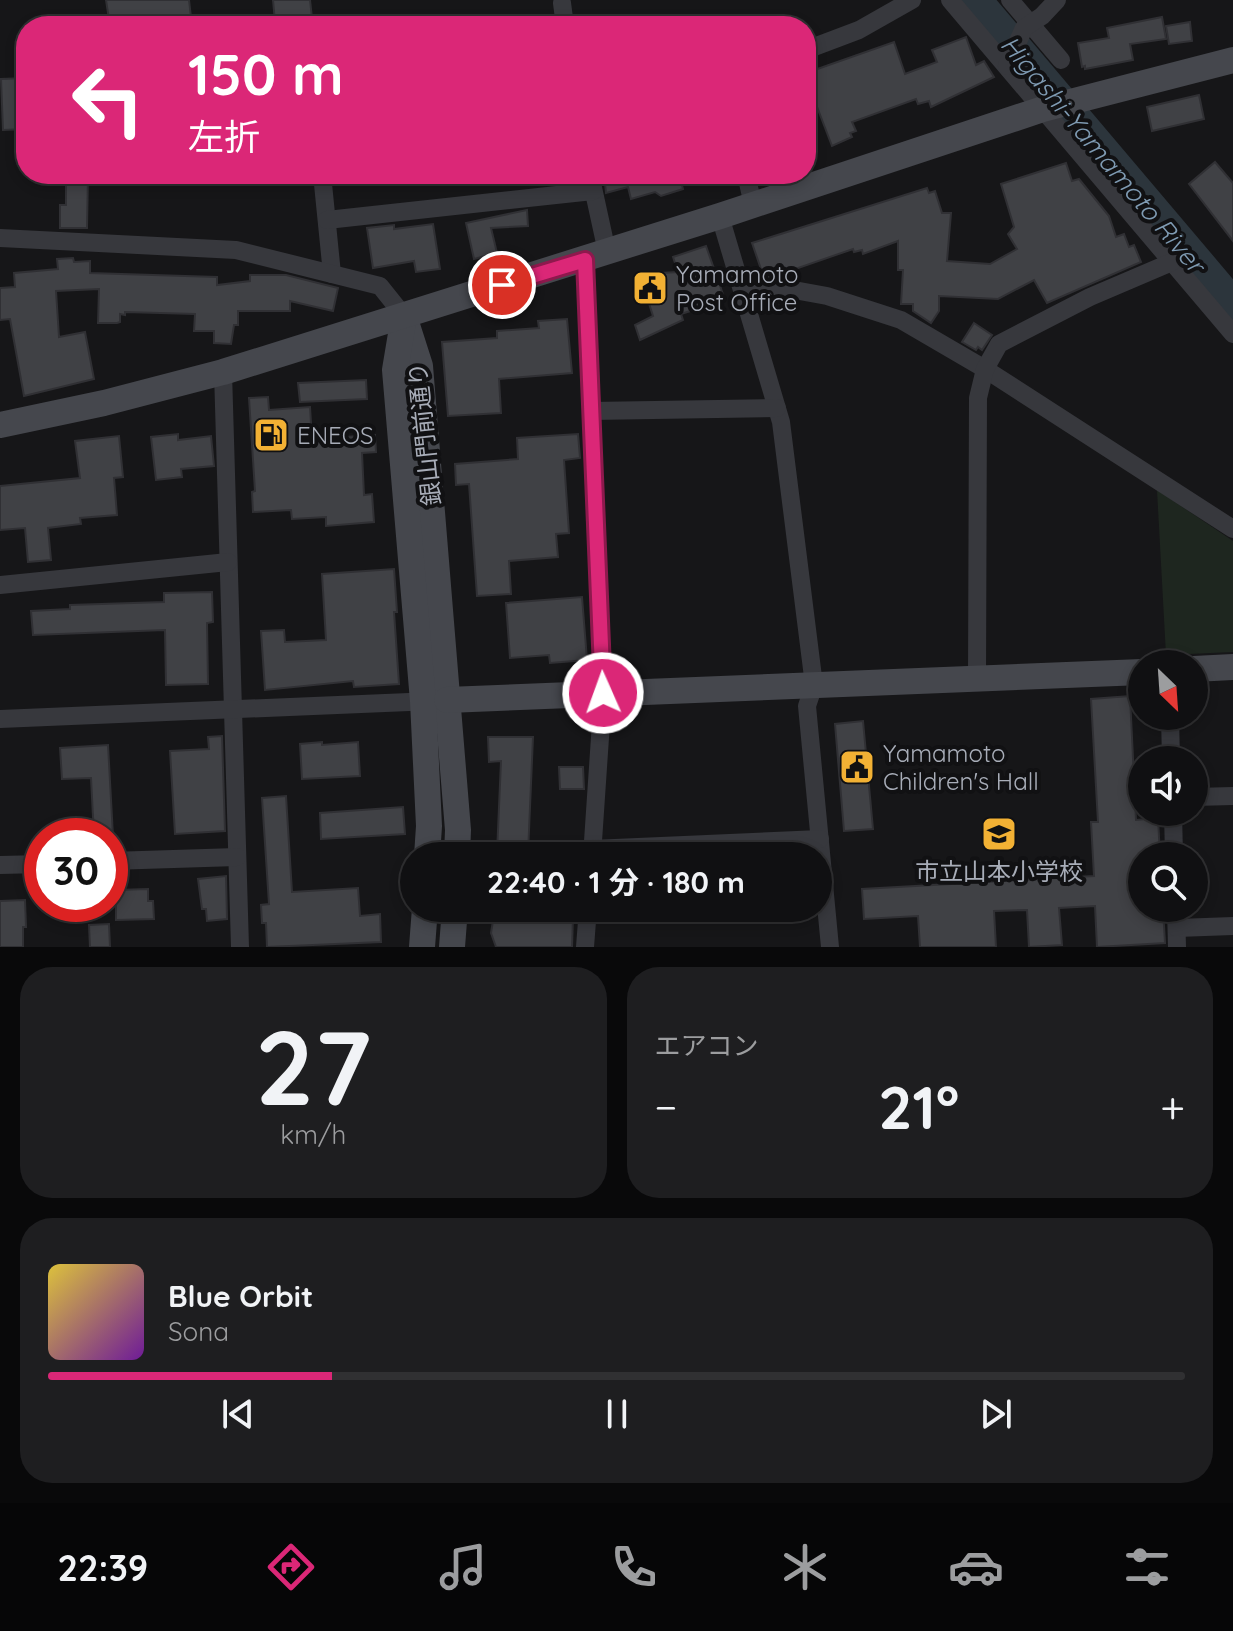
<!DOCTYPE html>
<html lang="ja">
<meta charset="utf-8">
<style>
:root{--surface:#101012;--page:#1e1e20;--text:#f1f3f6;--muted:#9c9d9f;--line:#303032;--accent:#db2777}
body{margin:0;font-family:Quicksand,"Noto Sans JP",sans-serif;background:var(--page);color:var(--text);height:100vh;display:flex;flex-direction:column;font-size:30px;white-space:nowrap}
*{box-sizing:border-box;margin:0}
p{font-size:26px;color:var(--muted)}
.icon{flex:none;width:44px;height:44px;fill:none;stroke:currentColor;stroke-width:2;stroke-linecap:round;stroke-linejoin:round}
.map{position:relative;height:947px;overflow:hidden}
.drawer{display:flex;flex-direction:column;gap:20px;padding:20px;background:#09090a;flex:1}
.drawer>*{flex:none}
.banner{position:absolute;left:16px;top:16px;width:800px;height:168px;border-radius:32px;box-shadow:0 4px 12px #0003,0 0 0 2px var(--line);background:#db2777;color:#fff;overflow:hidden}
.needle{width:52px;rotate:155deg}
.buttons{position:absolute;left:1128px;top:650px;display:grid;gap:16px}
.buttons a{display:grid;place-items:center;width:80px;height:80px;border-radius:50%;background:var(--surface);box-shadow:0 4px 12px #0003,0 0 0 2px var(--line);font-size:40px}
.speed{position:absolute;left:24px;top:818px;display:flex;gap:16px;font-size:40px;font-weight:700;text-align:center}
.speed>*{display:grid;place-content:center;width:104px;height:104px;border-radius:50%;background:var(--surface);box-shadow:0 4px 12px #0003,0 0 0 2px var(--line);line-height:1}
.speed .limit{border:12px solid #d22;background:#fff;color:#111}
.pin{position:absolute;display:grid;place-items:center;width:68px;height:68px;color:#fff;margin:-34px;border:4px solid #fff;border-radius:50%;box-shadow:0 2px 8px #0007}
.me{position:absolute;width:88px;margin:-44px;rotate:358deg;stroke-linejoin:round;filter:drop-shadow(0 0 6px #0008)}
.turn{display:flex;align-items:center;gap:28px;height:168px;padding:0 40px;font-size:36px}
.turn .icon{width:104px;height:104px;stroke-width:2.5}
.turn b{display:block;font-size:56px;line-height:68px}
.big{font-size:60px;font-weight:700;line-height:1.1}
.drawer .tile{flex:1;display:flex;flex-direction:column;justify-content:center;gap:12px;min-width:0;padding:0 28px;border-radius:32px;background:var(--page)}
.drawer .dial{align-items:center;gap:0}
.dial b{font-size:104px;line-height:1}
.song{display:flex;align-items:center;gap:24px}
.cover{width:96px;height:96px;border-radius:12px;background:linear-gradient(135deg,hsl(50 70% 55%),hsl(280 70% 35%))}
.played{height:8px;border-radius:4px;background:linear-gradient(90deg,var(--accent) 25%,var(--line) 25%)}
.keys{display:flex;justify-content:space-around;direction:ltr}
.heat{display:flex;justify-content:space-between;align-items:center;font-size:44px;direction:ltr}
.drawer .tiles{flex:1;display:grid;gap:20px;grid-template-columns:1fr 1fr}
.tile:last-child{grid-column:span 2}
.trip{position:absolute;left:400px;top:842px;width:432px;height:80px;border-radius:40px;background:var(--surface);box-shadow:0 4px 12px #0003,0 0 0 2px var(--line);font-weight:700;line-height:80px;text-align:center}
.tabs{display:flex;height:128px;justify-content:space-around;align-items:center;background:#060607;color:var(--muted)}
.tabs .icon{width:56px;height:56px}
.tabs .active{color:var(--accent)}
.tabs b{font-size:36px;color:var(--text)}
.map>svg:first-child{display:block}
.green{fill:#1e261f}
.lines{fill:none;stroke-linecap:round;stroke-linejoin:round}
.river{stroke:#2c353c;stroke-width:36}
.building{fill:#404145;stroke:#303034;stroke-width:2}
.street{stroke:#37383d;stroke-width:18}
.secondary{stroke:#45474d;stroke-width:26}
.route-casing{stroke:#8e194d;stroke-width:20}
.route{stroke:#db2777;stroke-width:14}
.labels{text-anchor:middle;dominant-baseline:central;stroke-width:8;stroke-linejoin:round;paint-order:stroke}
.poi-label{font-size:24px;fill:#a8adb8;stroke:#111113;text-anchor:start}
.street-label{font-size:24px;fill:#a8adb8;stroke:#111113}
.water-label{font-size:26px;font-style:italic;fill:#7f9bb3;stroke:#111113}
</style>
<div class="map">
<svg width="1233" height="947" viewBox="0 0 1233 947">
<rect width="100%" height="100%" fill="#161618"/>
<polygon class="green" points="1157,490 1233,541 1233,652 1166,655"/>
<g class="lines">
<polyline class="river" points="973,0 1233,307"/>
</g>
<g class="building">
<polygon points="106,0 189,0 192,26 110,26"/>
<polygon points="273,0 310,0 312,18 275,22"/>
<polygon points="1162,17 1166,39 1130,44 1133,60 1085,69 1085,66 1082,67 1078,43 1109,38 1107,28"/>
<polygon points="1190,22 1192,41 1169,44 1166,26"/>
<polygon points="966,37 976,65 984,61 994,77 931,107 929,101 918,104 916,99 852,122 856,131 850,133 852,137 832,146 814,99 806,102 806,73 894,42 905,74 937,62 932,50"/>
<polygon points="26,78 26,129 3,130 1,79"/>
<polygon points="1199,95 1204,119 1152,131 1147,107"/>
<polygon points="1215,162 1233,183 1233,241 1189,184"/>
<polygon points="1066,163 1072,181 1079,179 1109,216 1116,237 1124,234 1129,247 1134,245 1141,262 1047,303 1034,280 998,299 939,296 939,311 931,323 913,311 913,304 901,304 903,270 898,270 898,241 863,254 862,250 854,252 853,249 778,275 762,272 752,243 927,188 929,193 935,191 942,213 951,213 947,261 990,264 1017,249 1008,234 1014,227 1001,184"/>
<polygon points="66,174 88,174 87,228 60,228 60,205 66,205"/>
<polygon points="604,174 679,174 683,189 661,196 655,192 631,199 628,187 606,193"/>
<polygon points="527,210 528,226 491,228 497,253 474,259 466,223"/>
<polygon points="433,224 440,269 416,272 414,261 373,268 367,228 394,225 394,229"/>
<polygon points="706,246 725,300 681,314 683,320 640,340 635,325 653,316 643,285 655,281 660,273 678,272 673,257"/>
<polygon points="73,258 74,262 90,261 90,273 217,277 217,285 250,281 250,275 286,275 338,288 333,311 290,301 290,311 238,311 238,325 234,325 231,344 214,343 214,331 194,331 195,314 125,312 125,315 120,314 120,322 117,323 98,323 99,289 56,291 59,337 85,332 94,379 24,396 10,319 0,320 0,288 15,287 14,273 58,269 57,259"/>
<polygon points="567,319 572,373 499,379 501,413 448,416 442,342 497,338 497,331 539,328 538,321"/>
<polygon points="974,323 992,335 982,350 978,347 976,350 962,342"/>
<polygon points="366,380 367,399 300,402 298,383"/>
<polygon points="268,397 269,410 310,407 312,439 375,435 376,452 362,453 364,495 372,494 374,522 326,526 326,517 292,519 291,510 253,512 252,492 255,491 249,398"/>
<polygon points="178,434 178,440 211,436 214,466 181,469 182,477 156,480 151,437"/>
<polygon points="578,434 580,458 564,460 569,533 556,534 558,557 509,561 511,594 477,596 469,484 456,485 455,464 518,459 517,438"/>
<polygon points="119,436 123,477 114,478 117,515 80,518 81,524 48,528 51,560 28,562 25,528 0,530 0,486 80,478 75,441"/>
<polygon points="394,569 397,612 394,612 399,684 354,687 353,681 265,690 261,631 284,630 285,642 326,640 322,574"/>
<polygon points="212,592 213,622 207,623 208,684 166,685 165,630 33,635 31,611 70,609 70,605 164,602 164,593"/>
<polygon points="582,597 587,660 550,663 549,655 510,658 506,603"/>
<polygon points="1130,696 1136,820 1158,818 1160,856 1142,856 1142,908 1163,908 1165,943 1097,947 1095,906 1059,908 1062,945 1029,947 1027,910 994,911 996,947 920,947 918,916 864,919 862,889 1094,876 1091,822 1098,822 1091,699"/>
<polygon points="863,721 873,829 844,831 835,724"/>
<polygon points="222,736 225,831 175,834 170,751 209,749 208,737"/>
<polygon points="488,737 533,737 528,854 497,853 501,761 489,762"/>
<polygon points="322,742 322,745 358,742 360,776 302,779 300,744"/>
<polygon points="108,745 113,836 94,836 91,778 62,779 60,748"/>
<polygon points="559,767 583,767 584,789 560,789"/>
<polygon points="286,796 292,892 358,888 360,916 380,914 381,942 267,947 266,923 262,923 261,905 269,904 262,798"/>
<polygon points="403,807 405,834 321,839 320,813"/>
<polygon points="226,876 227,919 207,921 206,909 202,909 198,879"/>
<polygon points="148,889 148,901 153,901 154,919 116,920 116,890"/>
<polygon points="25,900 26,927 23,927 23,947 0,947 0,901"/>
<polygon points="495,908 532,908 532,916 573,917 572,947 496,947 491,933"/>
<polygon points="109,924 110,947 90,947 89,925"/>
</g>
<g class="lines">
<g class="street">
<polyline points="950,0 1233,334"/>
<polyline points="1010,0 1061,60"/>
<polyline points="562,3 565,26"/>
<polyline points="806,50 859,30 912,0"/>
<polyline points="1007,66 1024,28 1042,16 1057,0"/>
<polyline points="322,174 332,274"/>
<polyline points="590,174 607,252"/>
<polyline points="746,174 753,205"/>
<polyline points="720,216 781,422 814,685 807,706 830,947"/>
<polyline points="327,220 593,191"/>
<polyline points="0,238 236,250 380,286 404,316"/>
<polyline points="585,260 603,693 592,856"/>
<polyline points="742,290 761,284 827,296 901,320 985,369 1233,529"/>
<polyline points="223,372 240,947"/>
<polyline points="591,411 777,408"/>
<polyline points="0,585 228,562"/>
<polyline points="977,678 978,398 985,369 999,344 1090,297 1172,262"/>
<polyline points="1170,716 1171,760"/>
<polyline points="0,719 433,701"/>
<polyline points="1194,797 1233,796"/>
<polyline points="1173,812 1174,856"/>
<polyline points="592,849 820,839"/>
<polyline points="110,861 237,857"/>
<polyline points="0,865 42,864"/>
<polyline points="1176,908 1177,947"/>
<polyline points="1177,928 1233,926"/>
<polyline points="585,947 588,908"/>
</g>
<g class="secondary">
<polyline points="404,316 420,366 458,830 457,856"/>
<polyline points="403,322 395,370 423,701 429,826 427,856"/>
<polyline points="0,425 104,403 223,372 720,216 1043,109 1233,60"/>
<polyline points="1194,669 1233,667"/>
<polyline points="447,700 1142,672"/>
<polyline points="422,947 425,908"/>
<polyline points="452,947 455,908"/>
</g>
</g>
<g class="lines">
<defs>
<polyline id="route" points="502,285 585,260 603,693"/>
</defs>
<use href="#route" class="route-casing"/>
<use href="#route" class="route"/>
</g>
<defs>
<symbol id="civic-square" viewBox="-11 -11 22 22"><rect x="-9" y="-9" width="18" height="18" rx="4" fill="#f2b134" stroke="#111113"/><path d="M-.6-6.5H3V-4.5H.6V-3L4-1V1h2V6H-6V1h2V-1L-.6-3ZM-1.2 2.5V6h2.4V2.5Z" fill="#111"/></symbol>
<symbol id="fuel-square" viewBox="-11 -11 22 22"><rect x="-9" y="-9" width="18" height="18" rx="4" fill="#f2b134" stroke="#111113"/><path d="M-5.5-6h7V0h2V4h1.3V-2.5L3-4.5l.8-.8L6-3V5H2.5V1h-1V6h-7ZM-4.2-4.7v3.2H.2V-4.7Z" fill="#111"/></symbol>
<symbol id="school-square" viewBox="-11 -11 22 22"><rect x="-9" y="-9" width="18" height="18" rx="4" fill="#f2b134" stroke="#111113"/><path d="M0-5L7-2L0 1L-7-2ZM-4 1L0 2.5L4 1V4Q0 6-4 4Z" fill="#111"/></symbol>
</defs>
<g fill-rule="evenodd">
<use href="#civic-square" x="630" y="268" width="40" height="40"/>
<use href="#fuel-square" x="251" y="415" width="40" height="40"/>
<use href="#civic-square" x="837" y="747" width="40" height="40"/>
<use href="#school-square" x="979" y="814" width="40" height="40"/>
</g>
<g class="labels">
<g class="poi-label">
<text x="676" y="274">Yamamoto<tspan x="676" dy="28">Post Office</tspan></text>
<text x="297" y="435">ENEOS</text>
<text x="883" y="753">Yamamoto<tspan x="883" dy="28">Children's Hall</tspan></text>
<text x="999" y="871" text-anchor="middle">市立山本小学校</text>
</g>
<g class="street-label">
<text transform="translate(424 434) rotate(-96)">銀山門前通り</text>
</g>
<g class="water-label">
<text transform="translate(1103 154) rotate(50)">Higashi-Yamamoto River</text>
</g>
</g>
</svg>
<div class="buttons">
<a><svg class="needle" viewBox="-14 -14 28 28"><path d="M0-13l5 13h-10z" fill="#e53935"/><path d="M0 13l5-13h-10z" fill="#9c9d9f"/></svg></a>
<a><svg class="icon" aria-label="sound" viewBox="0 0 24 24"><path d="M4 9h4l5-4v14l-5-4H4zM17 9q2 3 0 6"/></svg></a>
<a><svg class="icon" aria-label="search" viewBox="0 0 24 24"><circle cx="10" cy="10" r="6"/><path d="M15 15l6 6"/></svg></a>
</div>
<div class="speed"><div class="limit">30</div></div>
<div class="pin" style="left:502px;top:285px;background:#d93025"><svg class="icon" aria-label="arrive" viewBox="0 0 24 24"><path d="M6 21V4h12l-3 4 3 4H6"/></svg></div>
<svg class="me" style="left:603px;top:693px" viewBox="-20 -20 40 40"><circle r="17" fill="#db2777" stroke="#fff" stroke-width="3"/><path d="M0-11L8 9 0 5-8 9z" fill="#fff"/></svg>
<div class="trip">22:40 · 1 分 · 180 m</div>
<div class="banner">
<div class="turn"><svg class="icon" aria-label="left" viewBox="0 0 24 24"><path d="M17 20v-9H6M10 6l-5 5 5 5"/></svg><div><b>150 m</b>左折</div></div>
</div>
</div>
<section class="drawer">
<div class="tiles">
<div class="tile dial"><b>27</b><p>km/h</p></div>
<div class="tile"><p>エアコン</p>
<div class="heat"><a>−</a><b class="big">21°</b><a>+</a></div>
</div>
<div class="tile">
<div class="song"><i class="cover"></i><div><b>Blue Orbit</b><p>Sona</p></div></div>
<div class="played"></div>
<div class="keys"><svg class="icon" aria-label="previous" viewBox="0 0 24 24"><path d="M18 5L8 12l10 7zM5 5v14"/></svg><svg class="icon" aria-label="pause" viewBox="0 0 24 24"><path d="M8 5v14M16 5v14"/></svg><svg class="icon" aria-label="next" viewBox="0 0 24 24"><path d="M6 5l10 7-10 7zM19 5v14"/></svg></div>
</div>
</div>
</section>
<nav class="tabs">
<b>22:39</b>
<svg class="icon active" aria-label="directions" viewBox="0 0 24 24"><path d="M12 3l9 9-9 9-9-9zM9 14v-3h6M13 9l2 2-2 2"/></svg>
<svg class="icon" aria-label="music" viewBox="0 0 24 24"><path d="M9 18V5l10-2v13"/><circle cx="6" cy="18" r="3"/><circle cx="16" cy="16" r="3"/></svg>
<svg class="icon" aria-label="phone" viewBox="0 0 24 24"><path d="M5 4h4l2 5-3 2q2 4 5 5l2-3 5 2v4C11 20 4 13 5 4z"/></svg>
<svg class="icon" aria-label="climate" viewBox="0 0 24 24"><path d="M12 3v18M4 7l16 10M4 17L20 7"/></svg>
<svg class="icon" aria-label="car" viewBox="0 0 24 24"><path d="M5 17H2v-5l4-1 3-4h7l3 4 3 1v5h-3M9 17h6M6 11h13"/><circle cx="7" cy="17" r="2"/><circle cx="17" cy="17" r="2"/></svg>
<svg class="icon" aria-label="filters" viewBox="0 0 24 24"><path d="M4 7h16M4 17h16"/><circle cx="9" cy="7" r="2"/><circle cx="15" cy="17" r="2"/></svg>
</nav>
